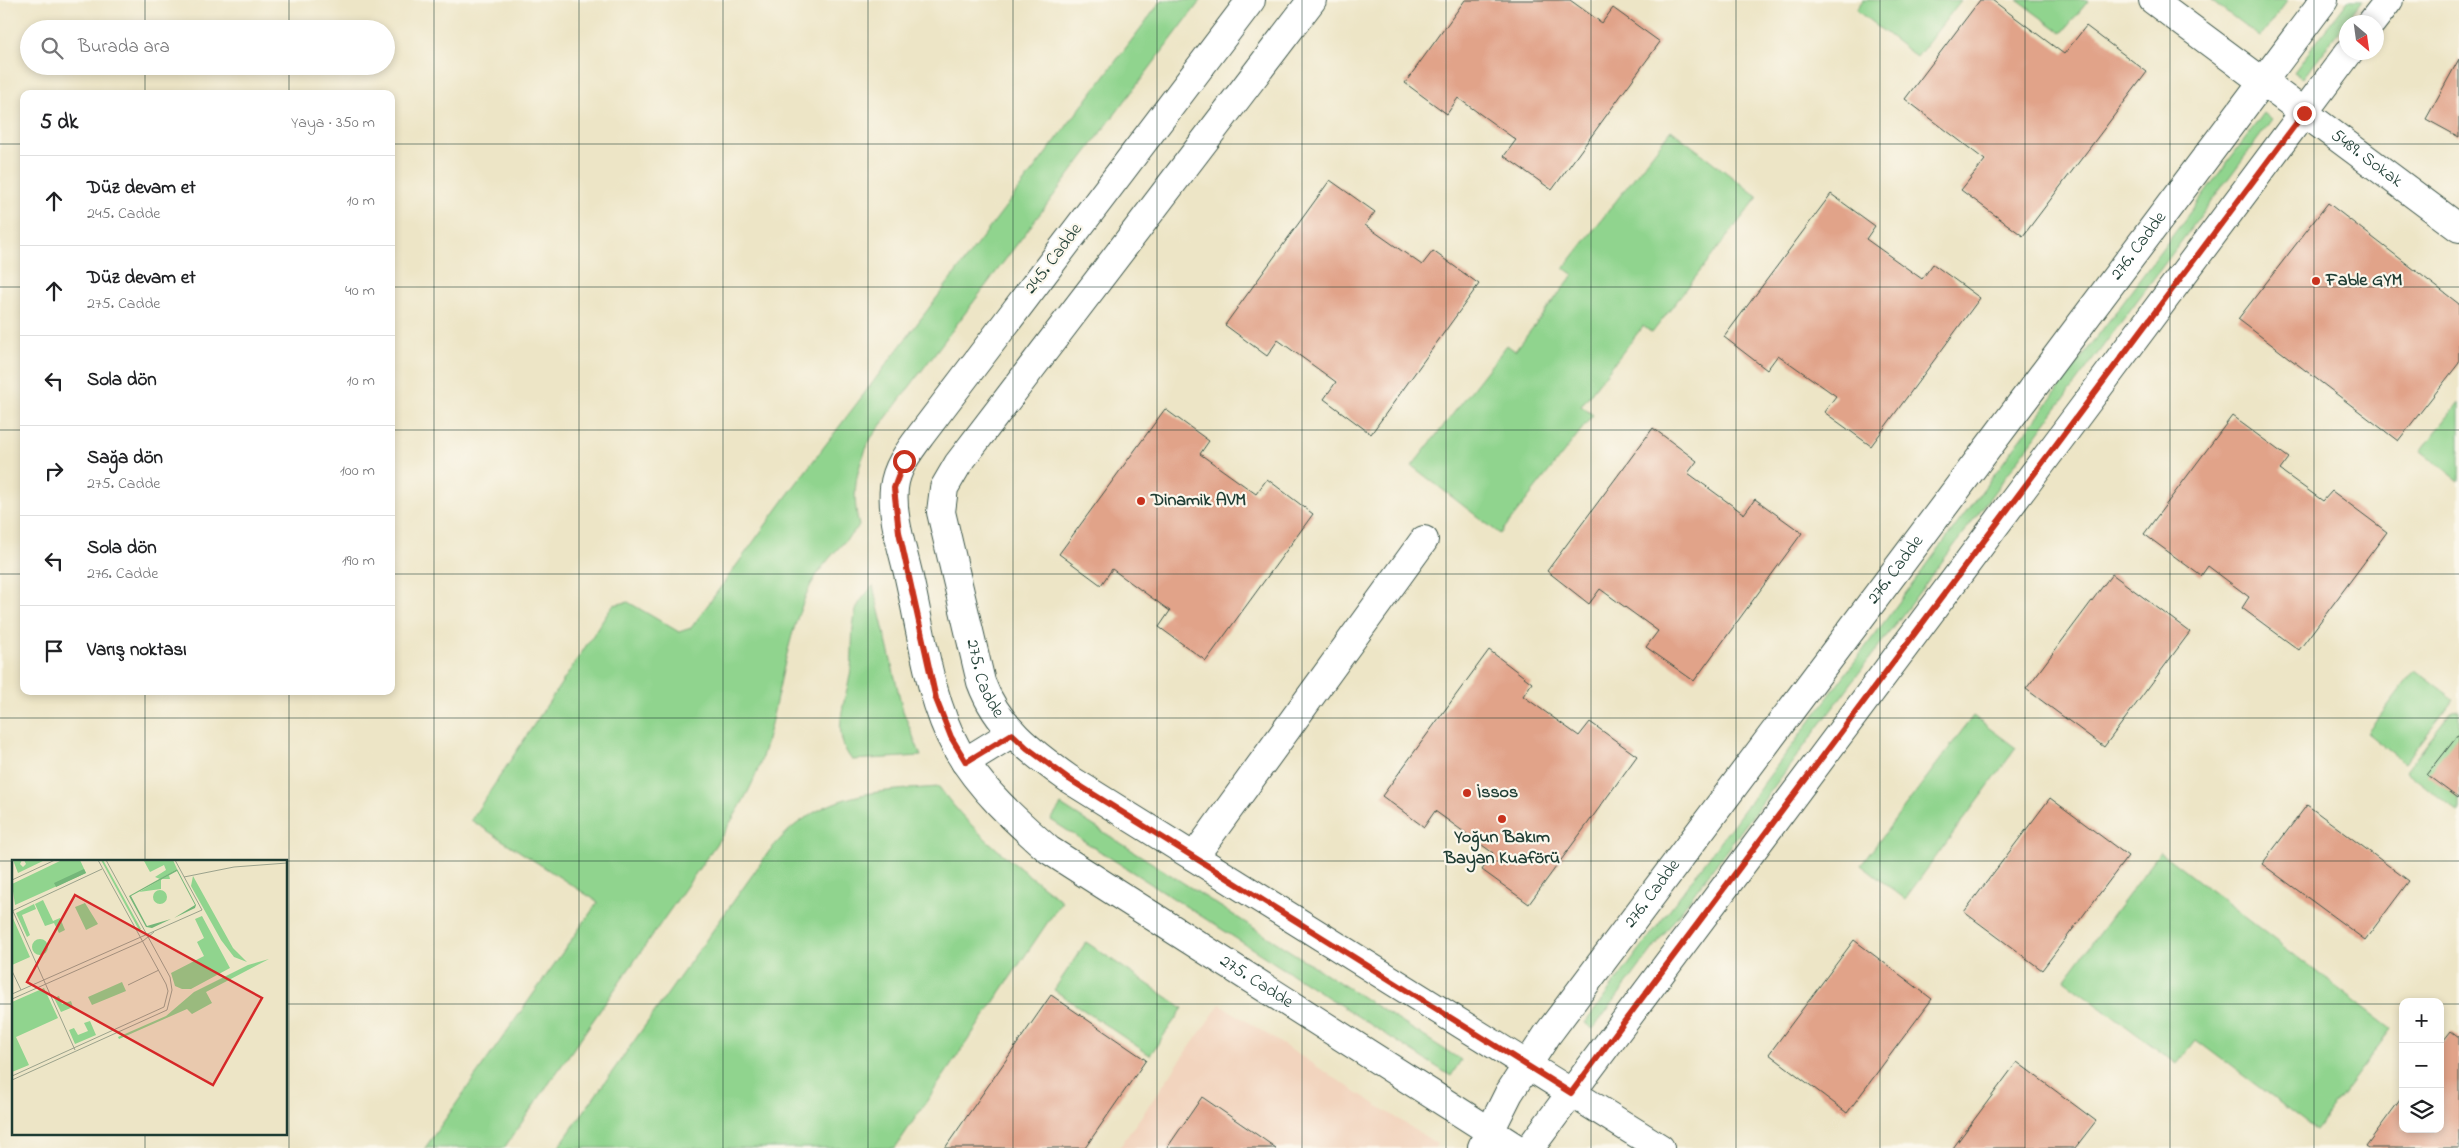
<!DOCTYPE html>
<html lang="tr">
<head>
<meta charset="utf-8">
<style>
	:root { --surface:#fff; --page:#f6f6f6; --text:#202124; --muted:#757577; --line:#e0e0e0 }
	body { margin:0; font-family:"Indie Flower",sans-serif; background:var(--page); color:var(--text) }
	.controls { position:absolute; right:15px; bottom:15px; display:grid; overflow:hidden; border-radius:10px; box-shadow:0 2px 8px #0003 }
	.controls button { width:45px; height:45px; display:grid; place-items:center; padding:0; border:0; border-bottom:1px solid var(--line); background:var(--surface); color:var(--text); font:25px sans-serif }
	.compass { position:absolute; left:2339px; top:15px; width:45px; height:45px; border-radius:50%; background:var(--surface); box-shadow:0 2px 8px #0003; rotate:151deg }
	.stop { position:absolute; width:15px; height:15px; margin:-11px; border:4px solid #c8321e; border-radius:50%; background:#fff }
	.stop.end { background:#c8321e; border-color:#fff; box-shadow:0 1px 5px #0008 }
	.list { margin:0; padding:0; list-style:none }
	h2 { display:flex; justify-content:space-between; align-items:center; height:65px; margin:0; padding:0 20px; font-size:21px }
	h2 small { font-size:16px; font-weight:400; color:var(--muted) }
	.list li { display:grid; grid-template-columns:32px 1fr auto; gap:15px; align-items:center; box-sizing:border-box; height:90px; padding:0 20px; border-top:1px solid var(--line) }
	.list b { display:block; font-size:19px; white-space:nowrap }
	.list p { margin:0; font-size:16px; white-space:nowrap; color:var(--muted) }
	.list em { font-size:16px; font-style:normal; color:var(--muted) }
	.icon { flex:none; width:28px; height:28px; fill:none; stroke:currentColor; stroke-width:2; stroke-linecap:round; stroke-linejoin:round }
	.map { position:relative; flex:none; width:2459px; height:1148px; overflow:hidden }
	.search { position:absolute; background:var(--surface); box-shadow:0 2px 8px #0003; left:20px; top:20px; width:375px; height:55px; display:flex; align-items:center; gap:12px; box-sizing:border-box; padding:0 18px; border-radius:28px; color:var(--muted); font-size:19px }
	.panel { position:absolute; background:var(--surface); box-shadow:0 2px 8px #0003; left:20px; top:90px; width:375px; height:605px; border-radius:10px }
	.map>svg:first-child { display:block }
	.built { fill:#f2d4be }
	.green { fill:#90d48e; stroke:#588861 }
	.building { fill:#e1a389 }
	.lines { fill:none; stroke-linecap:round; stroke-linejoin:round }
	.minor-casing { stroke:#3e564a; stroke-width:30 }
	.minor { stroke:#fff; stroke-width:28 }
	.route { stroke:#c8321e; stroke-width:6 }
	.grid { fill:none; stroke:#1f3d34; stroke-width:1; stroke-opacity:0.55 }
	.poi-dot { fill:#c8321e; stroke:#fbf7ec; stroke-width:2 }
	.labels { text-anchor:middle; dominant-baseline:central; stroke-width:4.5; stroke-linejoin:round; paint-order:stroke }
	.street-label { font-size:18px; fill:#1f3d34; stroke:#fbf7ec }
	.poi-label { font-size:18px; font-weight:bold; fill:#1f3d34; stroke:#fbf7ec; text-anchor:start }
	.inset-road { fill:none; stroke:#9ba28c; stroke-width:1 }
	.view { fill:#d62828; fill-opacity:0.15; stroke:#d62828; stroke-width:2.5 }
	.inset-edge { fill:none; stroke:#1f3d34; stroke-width:2.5 }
</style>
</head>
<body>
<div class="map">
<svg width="2459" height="1148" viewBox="0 0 2459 1148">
	<rect width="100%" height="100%" fill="#fbf7ec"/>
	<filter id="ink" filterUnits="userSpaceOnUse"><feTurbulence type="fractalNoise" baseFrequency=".02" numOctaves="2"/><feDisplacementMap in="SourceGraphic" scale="10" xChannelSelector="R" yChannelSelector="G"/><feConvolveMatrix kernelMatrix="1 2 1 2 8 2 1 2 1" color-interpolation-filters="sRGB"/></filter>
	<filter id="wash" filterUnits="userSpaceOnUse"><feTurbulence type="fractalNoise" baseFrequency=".0096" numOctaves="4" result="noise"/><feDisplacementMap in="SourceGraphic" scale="20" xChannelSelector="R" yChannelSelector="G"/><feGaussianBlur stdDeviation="1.12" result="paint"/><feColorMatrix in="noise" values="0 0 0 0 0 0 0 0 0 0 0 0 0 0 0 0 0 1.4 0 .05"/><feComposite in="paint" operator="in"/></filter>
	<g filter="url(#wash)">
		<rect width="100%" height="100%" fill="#ede5c6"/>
		<polygon class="built" points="1220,1004 1437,1144 1435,1148 1119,1148"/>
		<g class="green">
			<path d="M1162 0H1201L871 438C856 470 851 491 859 526 840 547 817 568 806 595 783 649 778 708 760 764 751 790 736 814 721 837L504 1148H425L598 902 471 820 613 605 628 602 679 632 691 628 786 497Z"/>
			<polygon points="1863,0 1961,0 1917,57 1856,10"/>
			<polygon points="2017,0 2089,0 2062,33"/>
			<polygon points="2211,0 2288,0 2260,37"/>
			<polygon points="2348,0 2362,0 2303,78 2294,72"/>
			<polygon points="2264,113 2272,120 1593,1029 1585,1023"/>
			<polygon points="1671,130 1758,197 1652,333 1643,326 1581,406 1593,415 1500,534 1412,466 1507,345 1515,351 1573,275 1564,268"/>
			<polygon points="2459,402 2459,481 2421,451"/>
			<path d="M873 586 903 711 921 756 852 760C829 732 847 700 851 669 853 651 851 632 855 615 857 603 865 595 873 586Z"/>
			<polygon points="2415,670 2454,699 2405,763 2367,733"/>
			<polygon points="2459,710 2459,813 2406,771 2452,711"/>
			<polygon points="1973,716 2016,748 1905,899 1861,865"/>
			<path d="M939 787C974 835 1016 865 1062 901L895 1148H558L770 850C779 841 788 830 798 823 843 790 886 791 939 787Z"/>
			<polygon points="1061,805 1461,1060 1451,1076 1051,820"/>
			<polygon points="2160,852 2391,1029 2316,1130 2196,1040 2177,1064 2064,980"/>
			<polygon points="1086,942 1183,1008 1150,1055 1054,990"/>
		</g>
		<g id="blocks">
			<g class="building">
				<polygon points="1465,0 1570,0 1602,23 1613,8 1660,42 1552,190 1504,156 1516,140 1458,98 1447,114 1405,83"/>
				<polygon points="1980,0 1992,0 2064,54 2086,26 2147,72 2023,236 1961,190 1985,160 1905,99"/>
				<polygon points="2459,59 2459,137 2426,119"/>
				<polygon points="1330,180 1375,212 1365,225 1422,265 1433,251 1479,284 1371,434 1324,399 1336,382 1278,340 1267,356 1225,325"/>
				<polygon points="1831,194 1875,226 1866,239 1922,279 1933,264 1980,298 1871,446 1824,412 1836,396 1778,355 1767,370 1724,337"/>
				<polygon points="2328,203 2459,304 2459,363 2398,441 2238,319"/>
				<polygon points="1165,409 1209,441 1200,454 1256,494 1267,479 1313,514 1206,661 1159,627 1170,611 1112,569 1101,585 1059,554"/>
				<polygon points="2232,416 2289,458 2280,470 2323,501 2332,491 2387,532 2299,650 2242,608 2249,597 2208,566 2201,576 2144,534"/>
				<polygon points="1653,428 1697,461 1688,473 1744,514 1755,499 1802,533 1694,681 1646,647 1658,631 1600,589 1589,604 1547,571"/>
				<polygon points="2112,574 2190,632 2104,747 2026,689"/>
				<polygon points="1489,650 1532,683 1523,696 1579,736 1590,722 1637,756 1529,904 1482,870 1493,853 1435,811 1424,827 1382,796"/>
				<polygon points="2459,734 2459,796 2458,798 2427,775"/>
				<polygon points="2050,798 2128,856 2042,970 1964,912"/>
				<polygon points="2307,805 2409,881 2365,940 2262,864"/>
				<polygon points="1854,940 1932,999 1847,1113 1769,1054"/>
				<polygon points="1051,995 1146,1060 1085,1148 945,1148"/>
				<polygon points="2451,1031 2459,1037 2459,1148 2369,1148 2366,1146 2403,1096 2403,1129 2440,1129 2440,1045"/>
				<polygon points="2017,1062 2096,1121 2075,1148 1953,1148"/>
				<polygon points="1202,1097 1256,1134 1276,1148 1167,1148"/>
			</g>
		</g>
	</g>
	<g filter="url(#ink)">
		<use href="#blocks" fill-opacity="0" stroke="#3e564a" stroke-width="1"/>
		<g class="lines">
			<g class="minor-casing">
				<g id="minor">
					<path id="s1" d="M1251 0 921 435C909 451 896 468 894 488 891 518 904 553 910 582 922 636 930 701 957 749 980 789 1015 820 1049 850L1516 1148"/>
					<path id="s2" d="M1312 0 958 464 944 488 941 512 981 682C997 726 1031 752 1069 779L1660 1148"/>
					<path id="s3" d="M2153 0 2459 228"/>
					<polyline points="2372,22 2389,0"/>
					<polyline points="965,762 1012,733"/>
					<polyline points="1194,857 1424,540"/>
					<path id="s4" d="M1482 1147 1509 1093 1547 1035 2324 0"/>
					<polyline points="1530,1148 2349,52"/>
				</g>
			</g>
			<use href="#minor" class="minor"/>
		</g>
	</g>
	<g class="lines" filter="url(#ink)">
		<polyline class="route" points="904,461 894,488 899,532 936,699 951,737 966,762 1012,734 1027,748 1069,779 1571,1093 2304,113"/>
	</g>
	<path class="grid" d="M145 0V29M289 0V29M434 0V1148M579 0V1148M723 0V1148M868 0V1148M1013 0V1148M1157 0V1148M1302 0V1148M1446 0V1148M1591 0V1148M1736 0V1148M1880 0V1148M2025 0V1148M2170 0V1148M2314 0V1148M145 66V94M289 66V94M0 144H24M391 144H2459M0 287H24M391 287H2459M0 430H24M391 430H2459M0 574H24M391 574H2459M145 691V862M289 691V1148M0 718H2459M0 861H2459M0 1004H14M286 1004H2403M2440 1004H2459M145 1134V1148"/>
	<g class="poi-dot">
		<circle cx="2316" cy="281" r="5"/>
		<circle cx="1141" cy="501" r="5"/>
		<circle cx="1467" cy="793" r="5"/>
		<circle cx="1502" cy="819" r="5"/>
	</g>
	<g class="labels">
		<g class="street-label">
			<text stroke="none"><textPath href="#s3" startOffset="266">5489. Sokak</textPath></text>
			<text stroke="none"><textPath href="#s4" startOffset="1116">276. Cadde</textPath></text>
			<text transform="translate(1054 259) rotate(-53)">245. Cadde</text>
			<text stroke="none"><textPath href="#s4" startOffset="711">276. Cadde</textPath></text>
			<text stroke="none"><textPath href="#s2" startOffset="808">275. Cadde</textPath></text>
			<text stroke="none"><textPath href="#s4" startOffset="306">276. Cadde</textPath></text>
			<text stroke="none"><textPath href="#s1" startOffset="1259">275. Cadde</textPath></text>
		</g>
		<g class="poi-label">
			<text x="2326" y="281">Fable GYM</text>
			<text x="1151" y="501">Dinamik AVM</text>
			<text x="1477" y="793">İssos</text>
			<text x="1502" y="838" text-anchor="middle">Yoğun Bakım<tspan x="1502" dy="21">Bayan Kuaförü</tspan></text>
		</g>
	</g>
	<g transform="translate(12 860)">
		<rect width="275" height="275" fill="#ede5c6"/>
		<path d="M1 0H10L8 4 11 7 14 4 12 0H33L6 13ZM50 0H68L74 13 3 45 0 24ZM89 0H91L129 69 127 70ZM161 0 165 9 148 19 143 17 154 10 152 5 138 12 132 1ZM157 15 158 19H149V29L127 32ZM181 16 221 88 235 102 222 97 209 80 179 26ZM141 37a7 7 0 1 1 14 0a7 7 0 1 1-14 0ZM31 40 41 61 48 58 53 70 47 73 42 63 33 66 23 44ZM73 43 86 64 74 70 63 47ZM22 44 24 49 10 55 18 75 15 77 4 53ZM0 56 18 97 0 105ZM190 56 218 108 179 129H170L163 126 159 113 192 96 185 82 192 78 183 59ZM20 87a8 8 0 1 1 16 0a8 8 0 1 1-16 0ZM257 99 194 132 200 143 180 154 175 149 107 179 106 177 154 156 182 132 236 105ZM110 122 114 131 80 145 76 137ZM32 128 46 158 4 177 17 205 0 212V142ZM47 136 50 144 59 141 61 147 49 152 42 138ZM78 161 84 175 63 184 57 170 62 168 66 175 76 171 72 163Z" fill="#90d48e"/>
		<path d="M72 9 74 13 44 27 42 23ZM165 9 184 45 183 48 162 58 183 45 165 11 119 36 135 66 159 59 140 68 134 67 117 36Z" fill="#74b679"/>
		<path class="inset-road" d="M172 17 222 7 275 3M0 20 43 0M0 49 63 190M0 51 90 9M0 111 9 130M116 125 147 110M0 134 190 50 163 0M0 139 131 81 142 72M0 216 152 147 156 131 154 124 86 0M0 220 155 150 160 130 158 117 94 0"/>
		<path class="view" d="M63 35 250 138 201 225 15 122Z"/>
		<rect width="275" height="275" class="inset-edge"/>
	</g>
</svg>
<div class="controls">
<button>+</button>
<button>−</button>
<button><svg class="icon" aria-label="layers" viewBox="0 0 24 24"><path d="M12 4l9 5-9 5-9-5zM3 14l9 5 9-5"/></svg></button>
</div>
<svg class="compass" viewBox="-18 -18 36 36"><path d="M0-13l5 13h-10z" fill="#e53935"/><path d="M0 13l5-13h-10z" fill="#757577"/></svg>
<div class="stop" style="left:904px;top:461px"></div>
<div class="stop end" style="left:2304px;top:113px"></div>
<div class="search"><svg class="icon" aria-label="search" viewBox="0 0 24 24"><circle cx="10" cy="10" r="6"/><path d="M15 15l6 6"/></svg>Burada ara</div>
<section class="panel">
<h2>5 dk<small>Yaya · 350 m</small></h2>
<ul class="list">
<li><svg class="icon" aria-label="ahead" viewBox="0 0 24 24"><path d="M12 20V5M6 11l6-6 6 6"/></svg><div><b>Düz devam et</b><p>245. Cadde</p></div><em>10 m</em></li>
<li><svg class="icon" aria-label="ahead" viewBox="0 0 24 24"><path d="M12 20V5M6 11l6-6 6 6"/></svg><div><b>Düz devam et</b><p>275. Cadde</p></div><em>40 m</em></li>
<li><svg class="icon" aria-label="left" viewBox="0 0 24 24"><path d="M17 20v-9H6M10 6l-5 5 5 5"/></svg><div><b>Sola dön</b></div><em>10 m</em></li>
<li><svg class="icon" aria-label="right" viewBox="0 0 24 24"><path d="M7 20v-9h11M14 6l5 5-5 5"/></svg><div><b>Sağa dön</b><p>275. Cadde</p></div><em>100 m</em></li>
<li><svg class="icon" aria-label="left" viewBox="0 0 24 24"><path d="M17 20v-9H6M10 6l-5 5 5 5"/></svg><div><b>Sola dön</b><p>276. Cadde</p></div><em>190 m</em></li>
<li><svg class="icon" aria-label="arrive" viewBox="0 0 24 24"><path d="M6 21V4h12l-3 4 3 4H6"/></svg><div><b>Varış noktası</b></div></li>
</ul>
</section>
</div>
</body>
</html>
